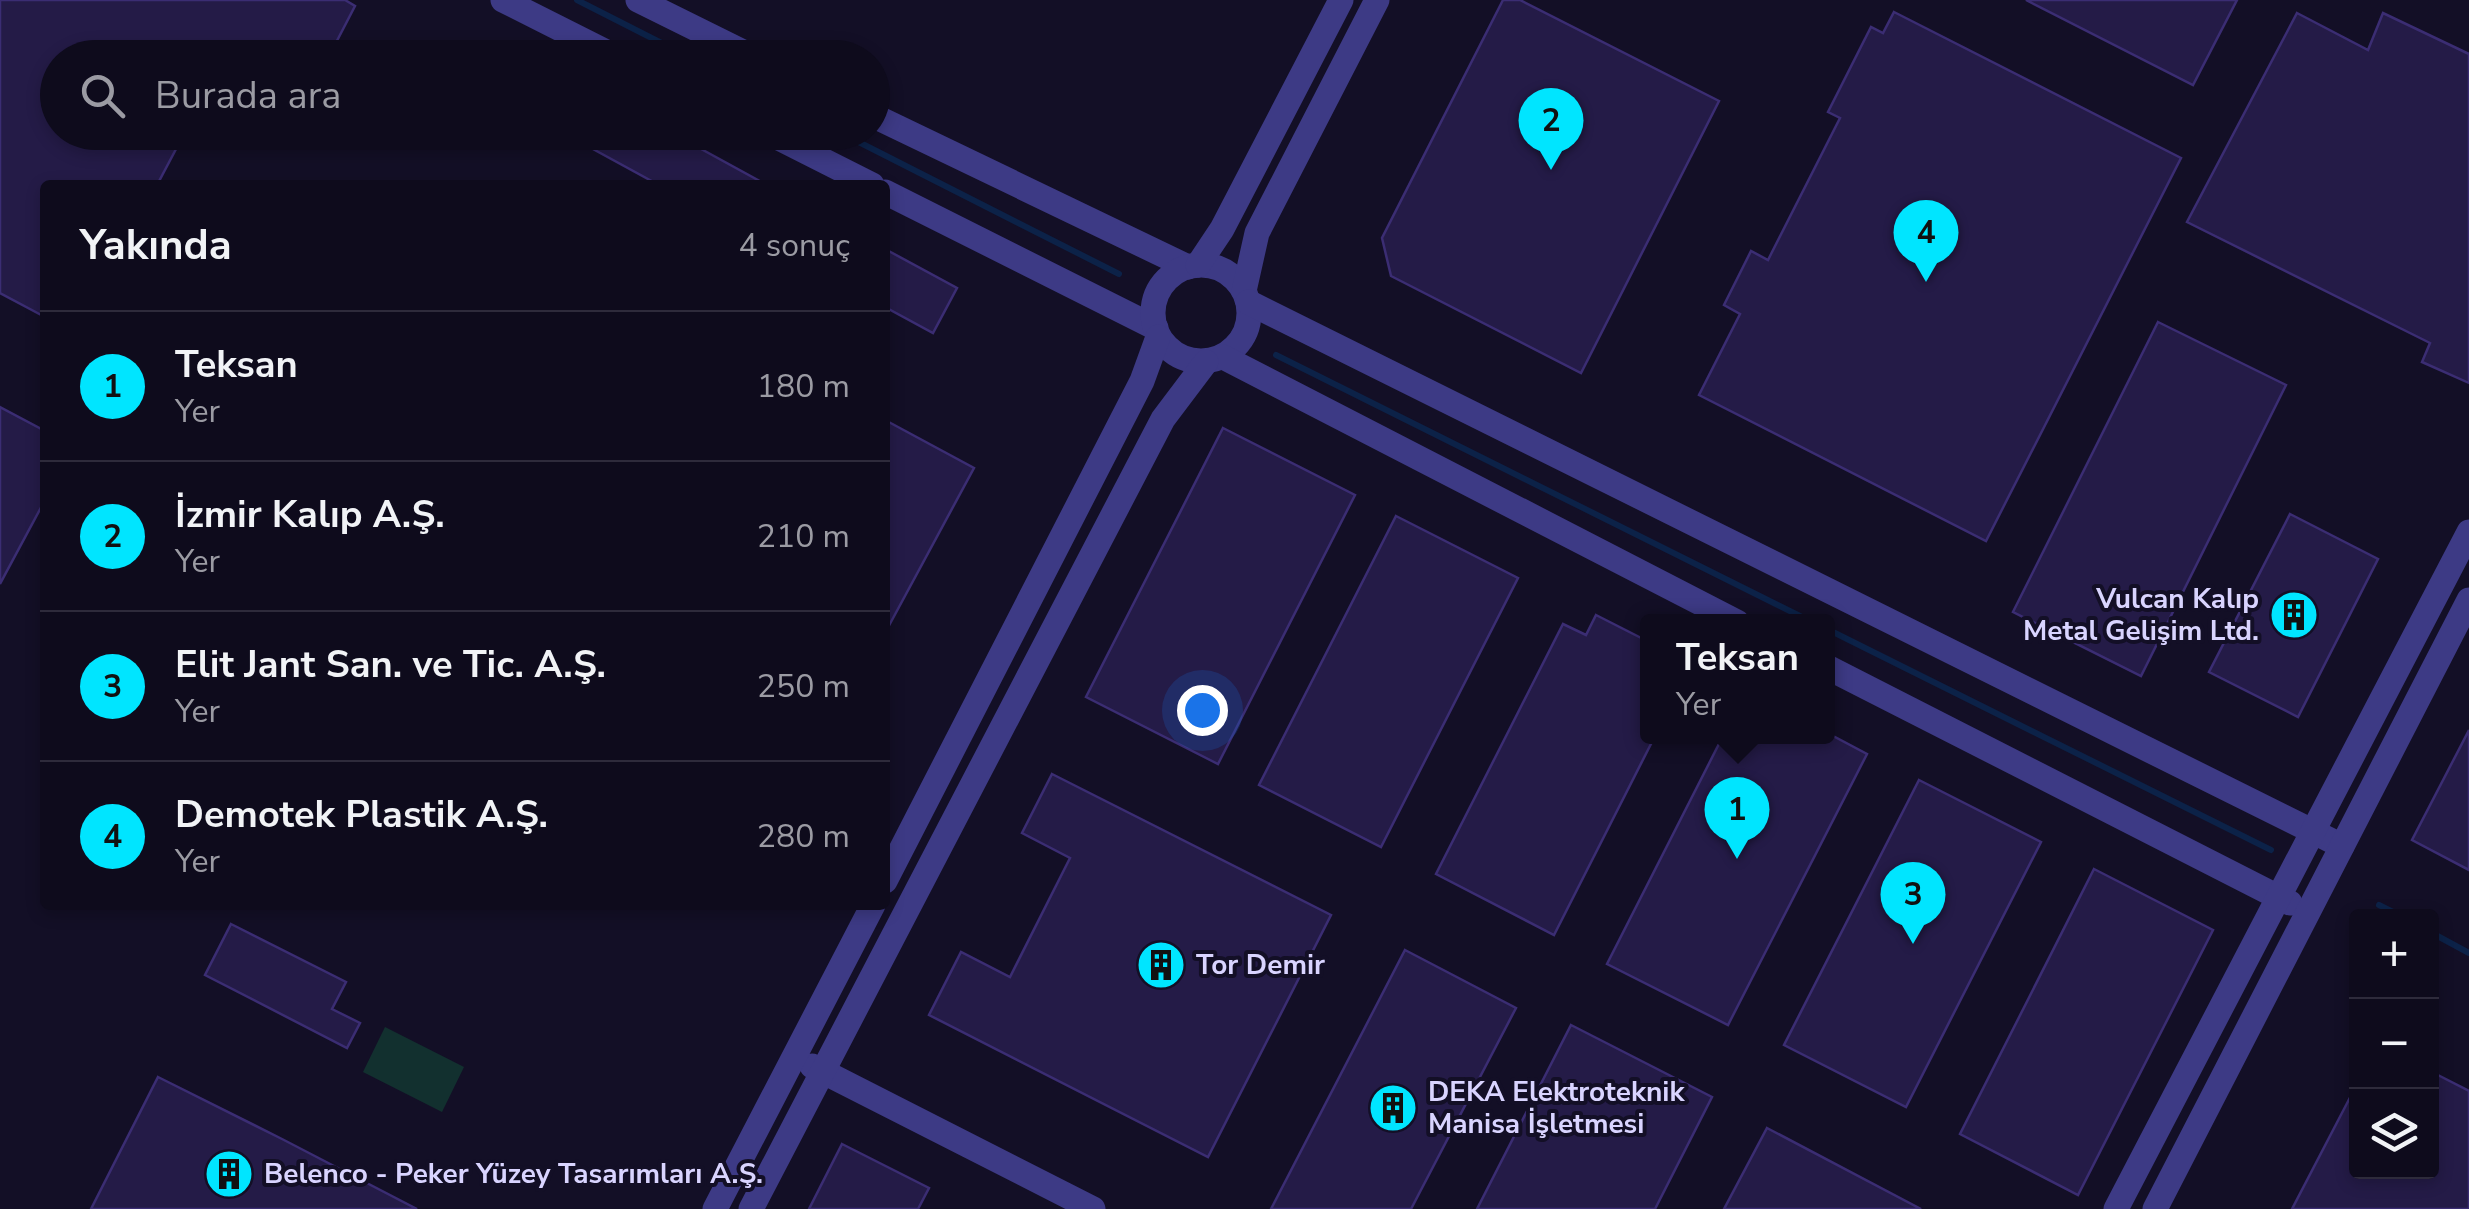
<!DOCTYPE html>
<html lang="tr">
<head>
<meta charset="utf-8">
<style>
	:root { --surface:#0e0b1c; --page:#1c1929; --text:#f1f3f6; --muted:#9b9ba3; --line:#2e2b3b; --accent:#00e5ff }
	body { margin:0; font-family:"Nunito Sans",sans-serif; background:var(--page); color:var(--text) }
	.controls { position:absolute; right:30px; bottom:30px; display:grid; overflow:hidden; border-radius:10px; box-shadow:0 5px 15px #0003 }
	.controls button { width:90px; height:90px; display:grid; place-items:center; padding:0; border:0; border-bottom:2px solid var(--line); background:var(--surface); color:var(--text); font:50px sans-serif }
	.you { position:absolute; left:1202px; top:710px; width:35px; height:35px; margin:-25px; border:8px solid #fff; border-radius:50%; background:#1a73e8; box-shadow:0 0 0 15px #1a73e833 }
	.badge { display:grid; place-items:center; width:65px; height:65px; border-radius:50%; background:var(--accent); color:#111; font-size:32px; font-weight:700 }
	.pin { position:absolute; translate:-50% -82px; filter:drop-shadow(0 2px 5px #0008) }
	.pin::after { content:''; position:absolute; top:52px; width:35px; height:30px; background:inherit; clip-path:polygon(0 0,100% 0,50% 100%) }
	.popup { position:absolute; left:1640px; top:614px; width:195px; height:130px; box-sizing:border-box; display:grid; place-content:center; border-radius:10px; background:var(--surface); filter:drop-shadow(0 2px 8px #0005); font-size:32px; white-space:nowrap; color:var(--muted) }
	.popup b { font-size:38px; color:var(--text) }
	.popup::after { content:''; position:absolute; left:50%; top:100%; margin-left:-20px; border:20px solid transparent; border-top-color:var(--surface) }
	.list { margin:0; padding:0; list-style:none }
	h2 { display:flex; justify-content:space-between; align-items:center; height:130px; margin:0; padding:0 40px; font-size:42px }
	h2 small { font-size:32px; font-weight:400; color:var(--muted) }
	.list li { display:grid; grid-template-columns:65px 1fr auto; gap:30px; align-items:center; box-sizing:border-box; height:150px; padding:0 40px; border-top:2px solid var(--line) }
	.list b { display:block; font-size:38px; white-space:nowrap }
	.list p { margin:0; font-size:32px; white-space:nowrap; color:var(--muted) }
	.list em { font-size:32px; font-style:normal; color:var(--muted) }
	.icon { flex:none; width:55px; height:55px; fill:none; stroke:currentColor; stroke-width:2; stroke-linecap:round; stroke-linejoin:round }
	.map { position:relative; flex:none; width:2469px; height:1209px; overflow:hidden }
	.search { position:absolute; background:var(--surface); box-shadow:0 5px 15px #0003; left:40px; top:40px; width:850px; height:110px; display:flex; align-items:center; gap:25px; box-sizing:border-box; padding:0 35px; border-radius:55px; color:var(--muted); font-size:38px }
	.panel { position:absolute; background:var(--surface); box-shadow:0 5px 15px #0003; left:40px; top:180px; width:850px; height:730px; border-radius:10px }
	.map>svg:first-child { display:block }
	.green { fill:#12302f }
	.lines { fill:none; stroke-linecap:round; stroke-linejoin:round }
	.stream { stroke:#0c2248; stroke-width:6 }
	.building { fill:#241b47; stroke:#3b2d73; stroke-width:2.5 }
	.tertiary { stroke:#3d3a85; stroke-width:25 }
	.labels { text-anchor:middle; dominant-baseline:central; stroke-width:8; stroke-linejoin:round; paint-order:stroke }
	.poi-label { font-size:28px; font-weight:bold; fill:#d9d4ff; stroke:#130f26; text-anchor:start }
</style>
</head>
<body>
<div class="map">
<svg width="2469" height="1209" viewBox="0 0 2469 1209">
	<rect width="100%" height="100%" fill="#130f26"/>
	<polygon class="green" points="385,1027 464,1067 442,1112 363,1072"/>
	<g class="lines">
		<g class="stream">
			<polyline points="577,0 691,58"/>
			<polyline points="839,132 1119,274"/>
			<polyline points="1276,355 1812,622"/>
			<polyline points="1827,629 2271,850"/>
			<polyline points="2379,905 2401,916"/>
			<polyline points="2432,933 2469,953"/>
		</g>
	</g>
	<g class="building">
		<polygon points="0,0 345,0 355,6 328,58 58,58 58,132 185,132 157,185 45,185 45,317 0,293"/>
		<polygon points="1503,0 1520,0 1719,101 1581,373 1391,276 1382,238"/>
		<polygon points="2026,0 2237,0 2193,85"/>
		<polygon points="1894,12 2181,158 1986,541 1699,395 1740,314 1724,305 1751,251 1768,260 1840,118 1828,112 1871,27 1883,33"/>
		<polygon points="2297,13 2368,50 2383,13 2469,54 2469,383 2422,362 2430,343 2187,222"/>
		<polygon points="602,132 670,132 767,185 659,185 593,149"/>
		<polygon points="885,249 957,288 933,333 885,307"/>
		<polygon points="2158,322 2286,385 2141,676 2013,612"/>
		<polygon points="0,407 45,431 45,500 0,584"/>
		<polygon points="885,420 974,468 885,633"/>
		<polygon points="1223,428 1355,495 1218,764 1086,697"/>
		<polygon points="2290,514 2378,559 2298,717 2209,672"/>
		<polygon points="1396,516 1518,578 1381,847 1259,785"/>
		<polygon points="1596,615 1647,641 1647,736 1655,736 1554,935 1436,874 1563,624 1586,635"/>
		<polygon points="2469,730 2469,870 2412,840"/>
		<polygon points="1723,736 1833,736 1867,754 1728,1025 1607,964"/>
		<polygon points="1052,774 1331,915 1208,1157 929,1015 961,952 1010,977 1070,858 1022,833"/>
		<polygon points="1919,780 2041,842 1906,1107 1784,1045"/>
		<polygon points="2094,869 2213,930 2078,1195 1960,1134"/>
		<polygon points="231,924 346,982 332,1009 360,1023 347,1048 205,975"/>
		<polygon points="1405,950 1516,1008 1411,1209 1271,1209"/>
		<polygon points="1571,1025 1712,1097 1655,1209 1477,1209"/>
		<polygon points="2432,1072 2469,1091 2469,1209 2292,1209 2356,1086 2356,1172 2432,1172"/>
		<polygon points="158,1077 282,1139 417,1209 91,1209"/>
		<polygon points="1767,1128 1921,1209 1724,1209"/>
		<polygon points="842,1144 929,1188 918,1209 809,1209"/>
	</g>
	<g class="lines">
		<g class="tertiary">
			<polyline points="503,0 618,58"/>
			<polyline points="638,0 755,58"/>
			<polyline points="872,115 1188,267"/>
			<polyline points="767,132 872,185"/>
			<polyline points="885,192 1156,328"/>
			<circle cx="1201" cy="313" r="48"/>
			<polyline points="1198,265 1222,229 1341,0"/>
			<polyline points="1244,291 1257,233 1377,0"/>
			<polyline points="1248,302 2342,846"/>
			<polyline points="1223,357 1737,622"/>
			<polyline points="1827,667 2290,903"/>
			<polyline points="885,881 1142,381 1158,337"/>
			<polyline points="812,1066 1093,1209"/>
			<polyline points="715,1209 873,905"/>
			<polyline points="751,1209 1163,419 1206,362"/>
			<polyline points="2116,1209 2469,532"/>
			<polyline points="2155,1209 2469,600"/>
		</g>
	</g>
	<defs>
		<g id="building-disc" transform="scale(2.5)"><circle r="9.5" fill="#00e5ff" stroke="#130f26"/><path d="M-4-6H4V6H1V3H-1V6H-4ZM-2.5-4.3h1.7v1.8h-1.7ZM.8-4.3h1.7v1.8H.8ZM-2.5-1h1.7V.8h-1.7ZM.8-1h1.7V.8H.8Z" fill="#111"/></g>
	</defs>
	<g fill-rule="evenodd">
		<use href="#building-disc" x="2294" y="615"/>
		<use href="#building-disc" x="1161" y="965"/>
		<use href="#building-disc" x="1393" y="1108"/>
		<use href="#building-disc" x="229" y="1174"/>
	</g>
	<g class="labels">
		<g class="poi-label">
			<text x="2259" y="599" text-anchor="end">Vulcan Kalıp<tspan x="2259" dy="32">Metal Gelişim Ltd.</tspan></text>
			<text x="1196" y="965">Tor Demir</text>
			<text x="1428" y="1092">DEKA Elektroteknik<tspan x="1428" dy="32">Manisa İşletmesi</tspan></text>
			<text x="264" y="1174">Belenco - Peker Yüzey Tasarımları A.Ş.</text>
		</g>
	</g>
</svg>
<div class="controls">
<button>+</button>
<button>−</button>
<button><svg class="icon" aria-label="layers" viewBox="0 0 24 24"><path d="M12 4l9 5-9 5-9-5zM3 14l9 5 9-5"/></svg></button>
</div>
<div class="you"></div>
<div class="pin badge" style="left:1737px;top:859px">1</div>
<div class="popup"><b>Teksan</b>Yer</div>
<div class="pin badge" style="left:1551px;top:170px">2</div>
<div class="pin badge" style="left:1913px;top:944px">3</div>
<div class="pin badge" style="left:1926px;top:282px">4</div>
<div class="search"><svg class="icon" aria-label="search" viewBox="0 0 24 24"><circle cx="10" cy="10" r="6"/><path d="M15 15l6 6"/></svg>Burada ara</div>
<section class="panel">
<h2>Yakında<small>4 sonuç</small></h2>
<ul class="list">
<li><span class="badge">1</span><div><b>Teksan</b><p>Yer</p></div><em>180 m</em></li>
<li><span class="badge">2</span><div><b>İzmir Kalıp A.Ş.</b><p>Yer</p></div><em>210 m</em></li>
<li><span class="badge">3</span><div><b>Elit Jant San. ve Tic. A.Ş.</b><p>Yer</p></div><em>250 m</em></li>
<li><span class="badge">4</span><div><b>Demotek Plastik A.Ş.</b><p>Yer</p></div><em>280 m</em></li>
</ul>
</section>
</div>
</body>
</html>
